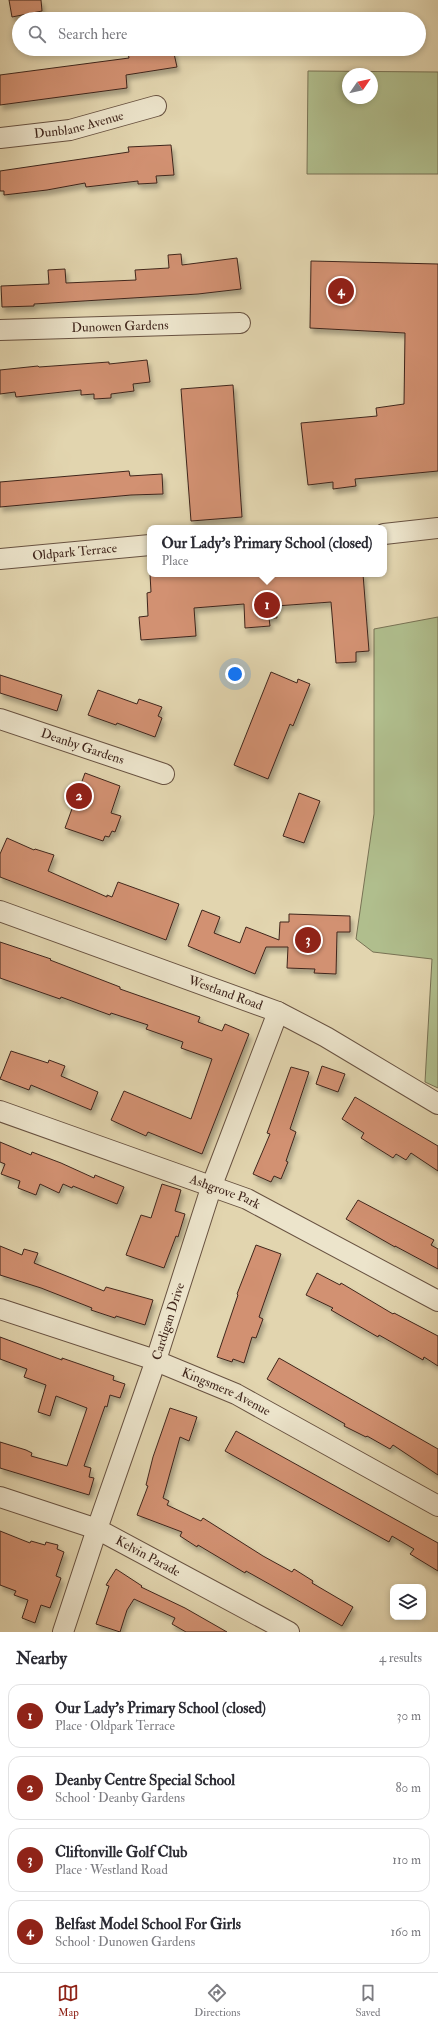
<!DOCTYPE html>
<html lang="en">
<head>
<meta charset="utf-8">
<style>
	:root { --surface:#fff; --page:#f7f7f7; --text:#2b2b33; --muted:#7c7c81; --line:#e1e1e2; --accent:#8f2418 }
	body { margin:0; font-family:"IM FELL Double Pica",serif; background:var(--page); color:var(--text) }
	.controls { position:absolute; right:12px; bottom:12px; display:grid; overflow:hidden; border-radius:8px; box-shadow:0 2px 6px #0003 }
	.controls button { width:36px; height:36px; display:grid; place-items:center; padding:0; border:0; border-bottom:1px solid var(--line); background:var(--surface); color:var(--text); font:20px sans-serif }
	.compass { position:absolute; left:342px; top:68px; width:36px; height:36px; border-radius:50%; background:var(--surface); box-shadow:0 2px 6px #0003; rotate:56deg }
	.you { position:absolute; left:235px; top:674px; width:14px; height:14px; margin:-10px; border:3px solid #fff; border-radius:50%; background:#1a73e8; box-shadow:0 0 0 6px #1a73e833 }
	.badge { display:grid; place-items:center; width:26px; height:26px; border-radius:50%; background:var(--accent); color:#fff; font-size:13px; font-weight:700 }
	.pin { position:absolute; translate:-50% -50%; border:2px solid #fff; box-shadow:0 1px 4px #0006 }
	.popup { position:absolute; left:147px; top:525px; width:240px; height:52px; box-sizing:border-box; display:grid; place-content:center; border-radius:8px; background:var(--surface); filter:drop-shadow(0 1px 3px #0005); font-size:13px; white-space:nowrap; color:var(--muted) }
	.popup b { font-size:15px; color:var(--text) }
	.popup::after { content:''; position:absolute; left:50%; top:100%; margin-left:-8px; border:8px solid transparent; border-top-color:var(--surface) }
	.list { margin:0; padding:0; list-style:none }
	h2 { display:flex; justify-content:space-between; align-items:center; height:52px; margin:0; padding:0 16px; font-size:17px }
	h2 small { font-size:13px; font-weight:400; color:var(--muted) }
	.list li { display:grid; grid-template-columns:26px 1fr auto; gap:12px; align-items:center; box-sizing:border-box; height:64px; margin:0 8px 8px; padding:0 8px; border:1px solid var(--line); border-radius:12px }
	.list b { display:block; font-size:15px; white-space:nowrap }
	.list p { margin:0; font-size:13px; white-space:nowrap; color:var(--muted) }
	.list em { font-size:13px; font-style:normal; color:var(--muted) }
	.icon { flex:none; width:22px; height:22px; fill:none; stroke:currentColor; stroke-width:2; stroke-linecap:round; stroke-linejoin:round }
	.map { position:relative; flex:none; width:438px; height:1632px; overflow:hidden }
	.search { position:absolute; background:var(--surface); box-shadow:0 2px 6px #0003; left:12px; right:12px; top:12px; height:44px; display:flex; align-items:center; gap:10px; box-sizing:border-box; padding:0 14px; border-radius:22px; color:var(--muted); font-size:15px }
	.sheet { height:340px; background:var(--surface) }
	nav { display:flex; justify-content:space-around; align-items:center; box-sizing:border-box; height:56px; border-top:1px solid var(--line); background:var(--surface); font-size:11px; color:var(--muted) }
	nav a { display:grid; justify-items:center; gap:2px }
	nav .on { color:var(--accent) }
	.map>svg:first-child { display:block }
	.green { fill:#b0be8d; stroke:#787254; fill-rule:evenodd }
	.building { fill:#d29172; stroke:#40261c; filter:url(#shadow) }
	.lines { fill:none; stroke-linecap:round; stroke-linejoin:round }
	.minor-casing { stroke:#685241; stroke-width:22 }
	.minor { stroke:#ece4cb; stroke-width:20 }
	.labels { text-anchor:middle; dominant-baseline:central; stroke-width:3; stroke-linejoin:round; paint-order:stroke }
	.street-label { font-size:13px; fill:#40261c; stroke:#ece4cb }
</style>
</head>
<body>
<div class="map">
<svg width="438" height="1632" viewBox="0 0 438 1632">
	<defs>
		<filter id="shadow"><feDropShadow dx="2.5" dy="4.5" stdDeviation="2" flood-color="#0004"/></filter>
	</defs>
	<rect width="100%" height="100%" fill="#e2d5af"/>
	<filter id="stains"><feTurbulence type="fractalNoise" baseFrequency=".005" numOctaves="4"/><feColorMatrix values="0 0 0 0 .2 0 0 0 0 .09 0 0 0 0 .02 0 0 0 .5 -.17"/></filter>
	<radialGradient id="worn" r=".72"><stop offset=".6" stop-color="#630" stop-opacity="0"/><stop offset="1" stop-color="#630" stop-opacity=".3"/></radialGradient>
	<g class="green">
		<path d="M308 71 438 72V174H307ZM348 74H372V98H348Z"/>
		<polygon points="438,617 438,1088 425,1082 432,959 373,952 356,939 374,814 374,629"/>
	</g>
	<g class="building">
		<polygon points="9,0 41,0 42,11 12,17"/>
		<polygon points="127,49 173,49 177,67 126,75 127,88 0,105 0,75 129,58"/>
		<polygon points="171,145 174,175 156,176 157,183 138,184 138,181 86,187 85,183 47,190 4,195 4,191 0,191 0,171 129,152 128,147"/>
		<polygon points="181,254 182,265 237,258 241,289 198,294 34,304 34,306 2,307 1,286 49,284 48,270 65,269 66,283 136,280 135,270 169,268 168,255"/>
		<polygon points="311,261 438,264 438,471 355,479 356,486 333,489 333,482 308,485 301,423 377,416 376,408 404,404 405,333 310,328"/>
		<polygon points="147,360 150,382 133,384 134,391 111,394 111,398 94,399 94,394 81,395 81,390 16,397 15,392 0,394 0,370 38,366 39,367 109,362 109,364"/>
		<polygon points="233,385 242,517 191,521 181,389"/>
		<polygon points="129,471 130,476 162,474 163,494 131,495 0,507 0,482"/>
		<polygon points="150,574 363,574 369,651 356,652 356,662 336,663 331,602 276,606 277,618 269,618 270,626 245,628 244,604 194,608 196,636 141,640 139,617 148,616 147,593 151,592"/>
		<polygon points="271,672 297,683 298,679 310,684 293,726 290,724 268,779 234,765"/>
		<polygon points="0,675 62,695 57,711 0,693"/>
		<polygon points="98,690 137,704 139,699 162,707 158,716 162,718 155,737 117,723 116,725 88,715"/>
		<polygon points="85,773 120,786 111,813 121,816 115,832 112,831 109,837 105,836 103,841 65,828"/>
		<polygon points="299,793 320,801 304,843 283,836"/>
		<polygon points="7,838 34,850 35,849 54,855 48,871 107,897 107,895 112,897 118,882 179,904 166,940 0,877 0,854"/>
		<polygon points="202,910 220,917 214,933 240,943 246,927 279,940 280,922 289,922 289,914 350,916 350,932 337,932 336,974 314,973 315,969 287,968 288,947 266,947 255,974 188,946"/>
		<polygon points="0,942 51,959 50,960 120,987 120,989 200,1017 198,1022 222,1031 225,1024 249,1034 202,1154 148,1132 146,1136 111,1120 124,1091 191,1119 212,1059 181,1048 183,1042 146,1029 148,1025 111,1013 110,1015 61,997 60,999 0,978"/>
		<polygon points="11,1051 48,1063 49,1060 65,1066 61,1076 98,1092 91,1110 31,1085 29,1090 0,1079"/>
		<polygon points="322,1066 345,1074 338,1092 316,1084"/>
		<polygon points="291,1067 309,1072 290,1129 296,1132 286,1161 288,1162 281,1179 274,1176 271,1182 253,1174 270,1134 267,1133"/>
		<polygon points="355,1097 438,1146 438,1171 411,1153 406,1160 396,1154 393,1158 361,1138 364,1133 342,1119"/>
		<polygon points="0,1142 31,1155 32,1152 61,1163 94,1178 95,1175 124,1187 117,1204 73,1186 72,1188 63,1184 59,1193 40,1184 36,1195 18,1188 20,1181 1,1174 5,1164 0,1162"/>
		<polygon points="162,1184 181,1190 175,1211 185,1214 178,1237 176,1236 164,1268 126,1255 141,1215 151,1218"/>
		<polygon points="358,1200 434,1240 431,1245 438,1249 438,1269 395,1246 395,1247 346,1219"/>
		<polygon points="256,1245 281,1254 259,1317 263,1319 256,1338 252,1337 244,1363 233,1359 232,1362 217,1357 238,1295 237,1294"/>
		<polygon points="0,1246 22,1255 24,1249 38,1253 34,1263 104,1291 106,1287 153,1300 145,1325 116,1316 115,1318 91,1310 92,1308 41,1288 0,1275"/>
		<polygon points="317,1273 340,1285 341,1283 393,1314 394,1313 438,1336 438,1366 424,1357 423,1360 379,1335 378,1337 331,1310 333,1308 306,1295"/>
		<polygon points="0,1337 62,1360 62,1358 114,1376 113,1380 125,1384 120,1398 110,1395 107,1407 105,1406 84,1466 91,1468 89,1477 94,1478 89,1495 0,1468 0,1442 26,1450 32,1453 31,1456 67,1466 87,1408 56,1396 50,1416 38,1412 46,1385 24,1377 27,1369 0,1359"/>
		<polygon points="279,1358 438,1449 438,1475 393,1445 390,1449 367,1436 366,1437 344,1426 345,1424 267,1379"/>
		<polygon points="170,1408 197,1417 189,1441 180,1437 163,1498 169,1501 167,1505 201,1521 203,1518 263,1556 292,1572 294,1569 313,1581 312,1583 353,1607 342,1626 271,1585 246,1571 245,1573 198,1545 197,1547 180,1536 182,1532 137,1515 148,1486 146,1485 153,1457"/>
		<polygon points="236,1431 438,1543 438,1571 410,1554 414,1549 392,1536 389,1542 225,1451"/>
		<polygon points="0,1531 30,1543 31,1541 45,1545 46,1542 58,1545 57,1549 64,1552 56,1576 61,1578 50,1608 41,1605 35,1623 22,1618 28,1600 14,1595 16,1591 0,1585"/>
		<polygon points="116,1569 142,1586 141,1587 185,1608 227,1632 186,1632 172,1624 175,1618 134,1599 127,1610 120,1632 96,1624 109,1586 106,1585"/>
	</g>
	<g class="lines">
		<g class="minor-casing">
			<g id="minor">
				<path id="s1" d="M0 138 70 130 156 106"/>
				<path id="s2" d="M0 330 240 323"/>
				<polyline points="384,534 438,528"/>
				<path id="s3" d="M0 559 150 545"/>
				<path id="s4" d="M0 719 164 774"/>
				<path id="s5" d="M0 911 278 1012 326 1037 438 1104"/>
				<path id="s6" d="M0 1111 247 1199 438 1301"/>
				<path id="s7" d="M0 1309 149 1358 236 1394 438 1506"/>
				<path id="s8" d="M0 1497 97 1529 289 1632"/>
				<path id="s9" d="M63 1632 97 1529 156 1360 212 1185 278 1012"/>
			</g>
		</g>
		<use href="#minor" class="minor"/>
	</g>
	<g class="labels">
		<g class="street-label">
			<text stroke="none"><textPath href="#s1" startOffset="80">Dunblane Avenue</textPath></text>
			<text stroke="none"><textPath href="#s2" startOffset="120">Dunowen Gardens</textPath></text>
			<text stroke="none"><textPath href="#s3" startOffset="75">Oldpark Terrace</textPath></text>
			<text stroke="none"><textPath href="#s4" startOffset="87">Deanby Gardens</textPath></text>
			<text stroke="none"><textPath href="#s5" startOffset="240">Westland Road</textPath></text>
			<text stroke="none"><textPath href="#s6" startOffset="239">Ashgrove Park</textPath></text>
			<text stroke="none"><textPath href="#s9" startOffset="328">Cardigan Drive</textPath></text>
			<text stroke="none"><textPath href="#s7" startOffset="241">Kingsmere Avenue</textPath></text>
			<text stroke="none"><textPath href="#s8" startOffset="160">Kelvin Parade</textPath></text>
		</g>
	</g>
	<rect width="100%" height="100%" filter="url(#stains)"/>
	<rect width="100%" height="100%" fill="url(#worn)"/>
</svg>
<div class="controls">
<button><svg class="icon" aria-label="layers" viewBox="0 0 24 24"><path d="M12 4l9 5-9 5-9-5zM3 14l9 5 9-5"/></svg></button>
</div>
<svg class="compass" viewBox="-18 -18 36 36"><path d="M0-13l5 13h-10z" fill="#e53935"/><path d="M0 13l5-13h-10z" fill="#7c7c81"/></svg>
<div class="you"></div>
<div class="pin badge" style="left:267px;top:605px">1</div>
<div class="popup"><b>Our Lady's Primary School (closed)</b>Place</div>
<div class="pin badge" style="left:79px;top:796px">2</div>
<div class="pin badge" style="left:308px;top:940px">3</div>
<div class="pin badge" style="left:341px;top:291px">4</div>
<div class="search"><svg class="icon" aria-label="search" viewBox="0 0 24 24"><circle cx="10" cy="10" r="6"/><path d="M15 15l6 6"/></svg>Search here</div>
</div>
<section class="sheet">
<h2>Nearby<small>4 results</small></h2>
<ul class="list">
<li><span class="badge">1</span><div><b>Our Lady's Primary School (closed)</b><p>Place · Oldpark Terrace</p></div><em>30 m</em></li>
<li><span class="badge">2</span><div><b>Deanby Centre Special School</b><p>School · Deanby Gardens</p></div><em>80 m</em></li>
<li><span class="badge">3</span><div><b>Cliftonville Golf Club</b><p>Place · Westland Road</p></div><em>110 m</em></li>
<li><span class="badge">4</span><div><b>Belfast Model School For Girls</b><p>School · Dunowen Gardens</p></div><em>160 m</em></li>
</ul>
</section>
<nav>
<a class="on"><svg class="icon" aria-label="map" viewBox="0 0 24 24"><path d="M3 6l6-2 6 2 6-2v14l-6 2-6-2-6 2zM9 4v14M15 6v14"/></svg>Map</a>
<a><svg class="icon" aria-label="directions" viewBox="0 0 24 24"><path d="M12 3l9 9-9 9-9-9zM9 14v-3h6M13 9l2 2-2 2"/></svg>Directions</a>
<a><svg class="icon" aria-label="saved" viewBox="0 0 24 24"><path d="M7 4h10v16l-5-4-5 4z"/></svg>Saved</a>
</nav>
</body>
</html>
